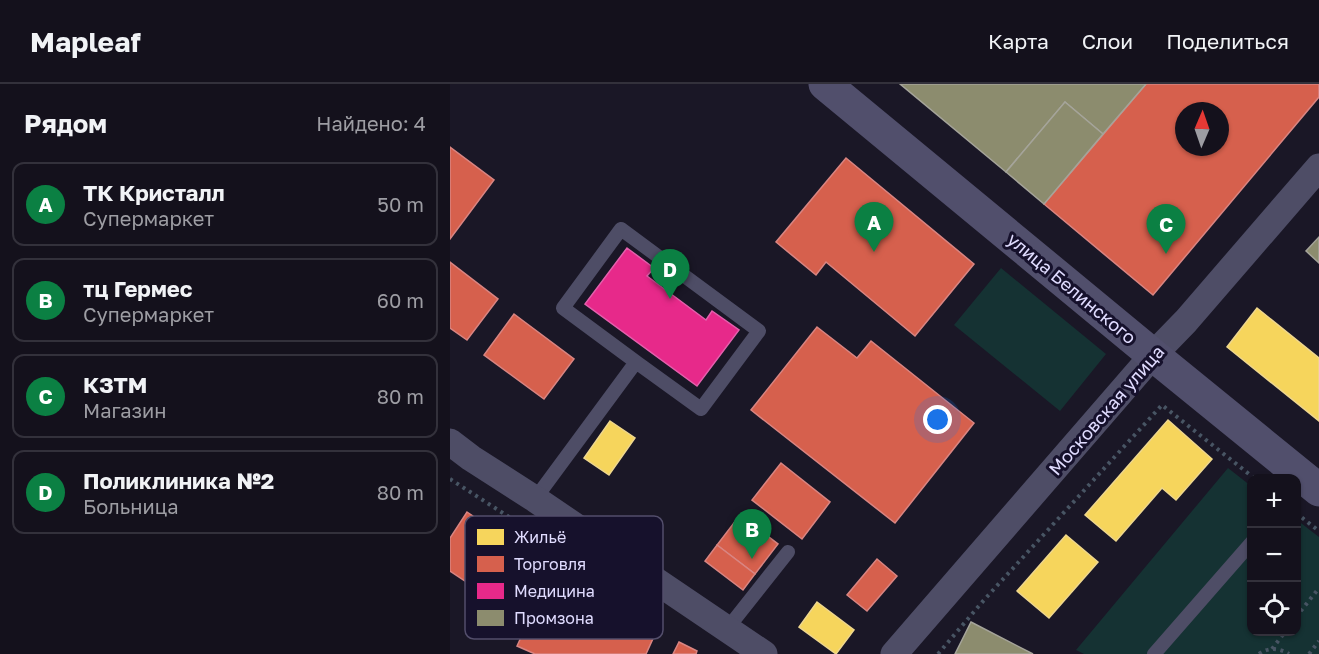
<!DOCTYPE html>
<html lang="ru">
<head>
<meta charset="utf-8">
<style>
	:root { --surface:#14111c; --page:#1d1a25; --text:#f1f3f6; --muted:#9d9da3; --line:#33313b; --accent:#0b8043 }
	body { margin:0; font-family:"Golos Text",sans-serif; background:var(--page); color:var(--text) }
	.controls { position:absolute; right:18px; bottom:18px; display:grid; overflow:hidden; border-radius:12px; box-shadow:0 2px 4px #0004 }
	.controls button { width:54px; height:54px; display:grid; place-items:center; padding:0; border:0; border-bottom:2px solid var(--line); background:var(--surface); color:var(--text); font:30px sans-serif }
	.compass { position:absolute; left:725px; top:18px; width:54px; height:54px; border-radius:50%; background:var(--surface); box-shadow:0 2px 4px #0004; rotate:2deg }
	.you { position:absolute; left:488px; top:336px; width:21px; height:21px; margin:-15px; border:4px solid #fff; border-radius:50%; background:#1a73e8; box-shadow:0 0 0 9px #1a73e833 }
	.badge { display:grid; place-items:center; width:39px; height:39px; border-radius:50%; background:var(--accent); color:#fff; font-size:20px; font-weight:700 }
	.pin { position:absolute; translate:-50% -50px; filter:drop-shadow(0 2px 3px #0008) }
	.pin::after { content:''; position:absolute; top:32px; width:21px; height:18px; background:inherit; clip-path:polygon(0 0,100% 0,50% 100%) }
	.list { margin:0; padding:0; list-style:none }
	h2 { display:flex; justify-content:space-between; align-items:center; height:78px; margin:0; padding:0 24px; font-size:26px }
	h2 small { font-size:20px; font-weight:400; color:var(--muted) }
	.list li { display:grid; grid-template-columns:39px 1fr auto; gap:18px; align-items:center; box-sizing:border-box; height:84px; margin:0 12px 12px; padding:0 12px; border:2px solid var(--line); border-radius:12px }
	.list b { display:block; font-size:22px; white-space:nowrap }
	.list p { margin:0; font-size:20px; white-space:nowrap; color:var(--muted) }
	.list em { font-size:20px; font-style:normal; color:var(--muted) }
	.icon { flex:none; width:33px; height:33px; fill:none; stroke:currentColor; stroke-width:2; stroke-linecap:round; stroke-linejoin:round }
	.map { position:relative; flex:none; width:869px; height:570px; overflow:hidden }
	header { display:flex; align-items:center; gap:36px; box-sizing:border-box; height:84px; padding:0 30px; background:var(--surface); border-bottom:2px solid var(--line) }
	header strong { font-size:28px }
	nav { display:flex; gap:33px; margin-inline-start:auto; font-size:21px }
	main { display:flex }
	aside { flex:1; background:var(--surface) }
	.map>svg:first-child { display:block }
	.green { fill:#153233 }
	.homes { fill:#f6d55c; stroke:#efd78d; stroke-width:1.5 }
	.shops { fill:#d6604d; stroke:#d98582; stroke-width:1.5; fill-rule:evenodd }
	.health { fill:#e7298a; stroke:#e55fad; stroke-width:1.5 }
	.industry { fill:#8c8c6e; stroke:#a5a49a; stroke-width:1.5 }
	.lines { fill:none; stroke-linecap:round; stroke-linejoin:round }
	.path { stroke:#485564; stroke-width:4; stroke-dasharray:3 4.5; stroke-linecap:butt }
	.lane { stroke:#4e4d66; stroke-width:14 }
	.street { stroke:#4e4d66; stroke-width:27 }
	.secondary { stroke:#514f6c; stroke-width:33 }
	.labels { text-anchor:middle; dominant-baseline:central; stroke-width:6; stroke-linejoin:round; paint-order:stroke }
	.street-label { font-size:18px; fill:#e0dcff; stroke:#16112c }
	.key { fill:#16112c; stroke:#534e6b; stroke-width:1.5 }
	.key-label { font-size:16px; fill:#e0dcff }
</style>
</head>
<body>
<header>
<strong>Mapleaf</strong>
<nav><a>Карта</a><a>Слои</a><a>Поделиться</a></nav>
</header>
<main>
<aside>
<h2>Рядом<small>Найдено: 4</small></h2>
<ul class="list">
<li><span class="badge">A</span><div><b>ТК Кристалл</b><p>Супермаркет</p></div><em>50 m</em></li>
<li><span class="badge">B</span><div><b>тц Гермес</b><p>Супермаркет</p></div><em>60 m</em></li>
<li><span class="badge">C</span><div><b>КЗТМ</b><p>Магазин</p></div><em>80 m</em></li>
<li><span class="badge">D</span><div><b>Поликлиника №2</b><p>Больница</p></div><em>80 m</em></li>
</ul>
</aside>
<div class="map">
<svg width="869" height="570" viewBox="0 0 869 570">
	<rect width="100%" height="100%" fill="#1a1726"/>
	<g class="green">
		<polygon points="551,184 656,270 610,327 504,241"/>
		<polygon points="778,384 801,402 802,548 846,548 847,436 869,453 869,570 634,570 626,566"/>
	</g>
	<g class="homes">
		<polygon points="807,224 869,274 869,337 777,263"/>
		<polygon points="718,336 762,375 726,416 712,404 666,457 635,431"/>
		<polygon points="160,337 185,354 159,391 134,374"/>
		<polygon points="616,451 648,478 599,534 567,507"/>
		<polygon points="367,518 404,546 386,570 349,543"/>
	</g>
	<g class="shops">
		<path d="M696 0H869V13L703 211 594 120ZM734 27H770V63H734Z"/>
		<polygon points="0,63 44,96 0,155"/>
		<polygon points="396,74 524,180 465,252 376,178 366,191 326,158"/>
		<polygon points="0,178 48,215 17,256 0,244"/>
		<polygon points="64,230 124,275 94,315 34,271"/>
		<polygon points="367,243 407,274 421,257 524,339 445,439 301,326"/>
		<polygon points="331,379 380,418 352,455 302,416"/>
		<polygon points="17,428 71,464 39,513 0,487 0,454"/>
		<polygon points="290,431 328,460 305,490 267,461"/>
		<polygon points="267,461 305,490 293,506 255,477"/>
		<polygon points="427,475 447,492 417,527 397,511"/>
		<polygon points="97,497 206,548 196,570 85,570 67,562"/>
		<polygon points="229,558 247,567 246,570 223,570"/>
	</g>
	<polygon class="health" points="177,164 204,184 197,192 256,236 262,227 289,246 247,302 135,220"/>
	<g class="industry">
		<polygon points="450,0 696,0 653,50 615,18 556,88"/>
		<polygon points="615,18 653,50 594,120 556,88"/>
		<polygon points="869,153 869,179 856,167"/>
		<polygon points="521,538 583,570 505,570"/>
	</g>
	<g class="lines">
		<g class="path">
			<polyline points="0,395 101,460"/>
			<polyline points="846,429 869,447"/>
			<polyline points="846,533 869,504"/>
			<polyline points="822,565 835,548"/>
			<polyline points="488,570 534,516 712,321 804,394"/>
			<path d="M809 570C819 563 829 564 839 570"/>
			<polyline points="859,570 869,557"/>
		</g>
		<g class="lane">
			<polyline points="85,415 186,278 113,224 171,145 309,247 251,325 186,278"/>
			<polyline points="277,545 338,468"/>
			<polyline points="704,570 802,458"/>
		</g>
		<g class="street">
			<polyline points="0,358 21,374 85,415 314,570"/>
			<polyline points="444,570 703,271 736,237 869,83"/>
		</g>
		<polyline class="secondary" points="375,0 703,271 869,406"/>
	</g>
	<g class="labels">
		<g class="street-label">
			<text transform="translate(622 204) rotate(40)">улица Белинского</text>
			<text transform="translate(656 326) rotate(-49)">Московская улица</text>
		</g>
	</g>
	<rect x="15" y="432" width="198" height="123" rx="9" class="key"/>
	<rect x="27" y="445" width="27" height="16" fill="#f6d55c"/>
	<rect x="27" y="472" width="27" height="16" fill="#d6604d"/>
	<rect x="27" y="499" width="27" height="16" fill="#e7298a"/>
	<rect x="27" y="526" width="27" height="16" fill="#8c8c6e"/>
	<g class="key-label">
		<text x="64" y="459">Жильё</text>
		<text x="64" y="486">Торговля</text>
		<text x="64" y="513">Медицина</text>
		<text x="64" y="540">Промзона</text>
	</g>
</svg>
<div class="controls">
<button>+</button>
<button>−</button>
<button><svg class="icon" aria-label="locate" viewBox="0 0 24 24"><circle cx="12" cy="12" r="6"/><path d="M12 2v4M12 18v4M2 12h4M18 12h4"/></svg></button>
</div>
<svg class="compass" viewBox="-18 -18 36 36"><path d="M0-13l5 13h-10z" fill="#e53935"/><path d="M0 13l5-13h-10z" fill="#9d9da3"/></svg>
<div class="you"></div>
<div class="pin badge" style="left:424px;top:168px">A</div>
<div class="pin badge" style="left:302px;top:475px">B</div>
<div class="pin badge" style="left:716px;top:170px">C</div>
<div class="pin badge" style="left:220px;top:215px">D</div>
</div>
</main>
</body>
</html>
